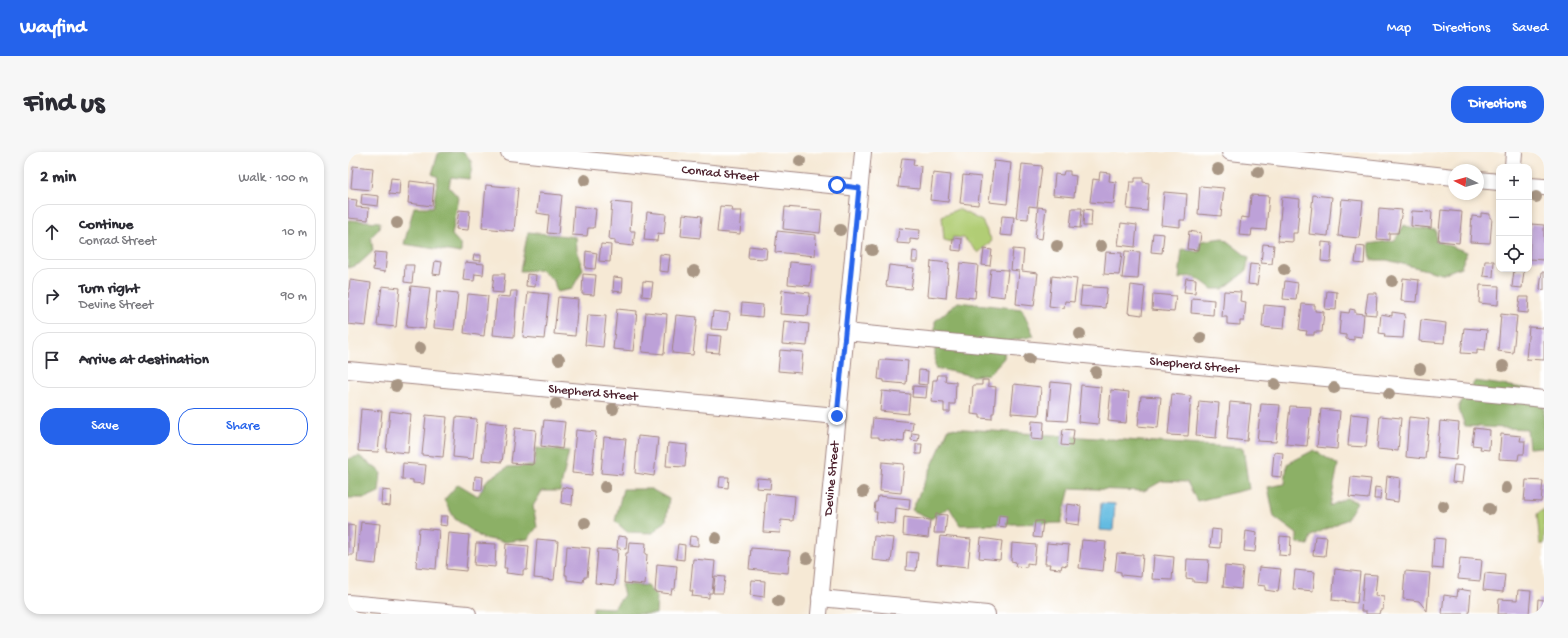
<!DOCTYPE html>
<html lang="en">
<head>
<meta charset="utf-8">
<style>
	:root { --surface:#fff; --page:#f7f7f7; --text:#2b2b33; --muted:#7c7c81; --line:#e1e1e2; --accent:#2563eb }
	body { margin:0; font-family:"Gochi Hand",sans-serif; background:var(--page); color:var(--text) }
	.controls { position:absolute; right:12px; top:12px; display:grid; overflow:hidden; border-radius:8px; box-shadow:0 2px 6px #0003 }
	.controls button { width:36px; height:36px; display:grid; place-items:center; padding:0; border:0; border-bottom:1px solid var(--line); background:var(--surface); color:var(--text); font:20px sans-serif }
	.compass { position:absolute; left:1100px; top:12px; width:36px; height:36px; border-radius:50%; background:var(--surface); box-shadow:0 2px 6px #0003; rotate:275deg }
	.stop { position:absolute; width:12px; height:12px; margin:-9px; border:3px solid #2563eb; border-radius:50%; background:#fff }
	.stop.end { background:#2563eb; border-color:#fff; box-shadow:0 1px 4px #0008 }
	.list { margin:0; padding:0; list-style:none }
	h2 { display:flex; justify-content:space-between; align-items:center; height:52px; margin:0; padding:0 16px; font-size:17px }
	h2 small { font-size:13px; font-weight:400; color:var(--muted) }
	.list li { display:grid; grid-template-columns:26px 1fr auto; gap:12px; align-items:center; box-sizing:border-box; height:56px; margin:0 8px 8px; padding:0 8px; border:1px solid var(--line); border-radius:16px }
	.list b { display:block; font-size:15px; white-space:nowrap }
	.list p { margin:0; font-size:13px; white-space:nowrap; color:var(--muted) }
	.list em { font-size:13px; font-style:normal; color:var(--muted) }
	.actions { display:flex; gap:8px; padding:12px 16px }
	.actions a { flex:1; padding:9px 0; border:1px solid var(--accent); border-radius:16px; text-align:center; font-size:14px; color:var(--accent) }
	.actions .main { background:var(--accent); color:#fff }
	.icon { flex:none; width:22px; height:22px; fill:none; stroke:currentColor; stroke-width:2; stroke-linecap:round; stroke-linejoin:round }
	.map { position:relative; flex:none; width:1196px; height:462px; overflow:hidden; border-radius:16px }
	header { display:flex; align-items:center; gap:24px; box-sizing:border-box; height:56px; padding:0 20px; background:var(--accent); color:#fff }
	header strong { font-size:19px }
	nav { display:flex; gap:22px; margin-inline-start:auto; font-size:14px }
	.intro { display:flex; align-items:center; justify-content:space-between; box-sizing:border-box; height:96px; padding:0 24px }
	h1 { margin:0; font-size:28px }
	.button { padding:10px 18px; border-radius:16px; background:var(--accent); color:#fff; font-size:14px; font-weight:700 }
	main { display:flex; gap:24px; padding:0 24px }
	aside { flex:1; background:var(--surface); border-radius:16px; box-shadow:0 2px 6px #0003 }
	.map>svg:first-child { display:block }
	.green { fill:#b1cd74; stroke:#7e7650 }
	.forest { fill:#8cb066; stroke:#6b6848 }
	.water { fill:#64bbe1; stroke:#576d86 }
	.building { fill:#bda1d8 }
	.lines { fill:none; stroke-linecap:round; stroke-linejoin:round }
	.street-casing { stroke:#a08480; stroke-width:18 }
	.street { stroke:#fff; stroke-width:16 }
	.tree { fill:#a89684 }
	.route { stroke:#2563eb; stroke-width:5 }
	.labels { text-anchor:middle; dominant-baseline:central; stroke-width:3; stroke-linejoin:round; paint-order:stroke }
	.street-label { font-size:13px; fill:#4a1f2b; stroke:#fff }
</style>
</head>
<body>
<header>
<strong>Wayfind</strong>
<nav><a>Map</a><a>Directions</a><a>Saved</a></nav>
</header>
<div class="intro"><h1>Find us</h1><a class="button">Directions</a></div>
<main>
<aside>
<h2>2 min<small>Walk · 100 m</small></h2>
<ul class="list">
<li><svg class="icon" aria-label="ahead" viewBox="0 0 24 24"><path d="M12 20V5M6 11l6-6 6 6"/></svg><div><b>Continue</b><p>Conrad Street</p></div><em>10 m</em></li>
<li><svg class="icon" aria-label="right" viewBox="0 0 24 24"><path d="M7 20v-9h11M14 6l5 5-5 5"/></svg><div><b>Turn right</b><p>Devine Street</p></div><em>90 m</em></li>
<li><svg class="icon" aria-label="arrive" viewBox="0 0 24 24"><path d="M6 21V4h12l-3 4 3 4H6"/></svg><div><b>Arrive at destination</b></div></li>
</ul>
<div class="actions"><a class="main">Save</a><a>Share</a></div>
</aside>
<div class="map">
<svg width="1196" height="462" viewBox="0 0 1196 462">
	<rect width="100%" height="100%" fill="#fff"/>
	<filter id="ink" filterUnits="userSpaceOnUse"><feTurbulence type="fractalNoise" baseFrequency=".025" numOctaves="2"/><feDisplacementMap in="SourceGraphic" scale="8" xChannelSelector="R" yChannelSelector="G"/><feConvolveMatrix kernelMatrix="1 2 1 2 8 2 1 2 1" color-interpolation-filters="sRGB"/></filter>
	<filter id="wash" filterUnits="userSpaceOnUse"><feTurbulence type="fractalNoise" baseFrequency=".012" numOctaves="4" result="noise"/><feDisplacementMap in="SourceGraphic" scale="16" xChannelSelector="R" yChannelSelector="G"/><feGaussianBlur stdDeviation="0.9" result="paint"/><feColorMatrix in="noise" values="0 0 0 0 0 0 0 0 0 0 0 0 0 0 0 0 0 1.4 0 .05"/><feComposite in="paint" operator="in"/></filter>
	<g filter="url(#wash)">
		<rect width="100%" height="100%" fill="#f6e9d5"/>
		<g class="green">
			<polygon points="610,57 634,69 644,89 630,101 616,86 605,85 604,90 596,88 594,64"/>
			<polygon points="1196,357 1196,392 1192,392 1189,362"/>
		</g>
		<g class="forest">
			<path d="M93 0H116C126 11 125 14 121 27L103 25 101 35 111 46 104 83 113 93V101L56 92 66 55H85L90 25 84 22 90 2Z"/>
			<polygon points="0,68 32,70 31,77 23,85 25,99 11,112 0,116"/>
			<polygon points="1056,73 1064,76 1088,78 1088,89 1119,100 1113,115 1094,122 1039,108 1023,108 1021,92 1047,88"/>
			<polygon points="180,80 228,85 229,99 235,117 224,137 209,140 206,129 193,118 172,119"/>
			<path d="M875 86 901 106 898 119 875 137H864C854 129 844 120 831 127L834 97 851 100 853 89Z"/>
			<polygon points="610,150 674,157 686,184 657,190 656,206 641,222 625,224 587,216 587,169"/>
			<polygon points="1127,229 1196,239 1196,295 1181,296 1179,277 1117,274 1110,255"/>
			<polygon points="601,276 895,296 901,337 849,349 839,330 814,329 796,339 722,336 713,371 612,373 601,355 583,367 564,358"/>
			<polygon points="188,296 221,299 212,339 194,339 185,354 189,375 180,387 158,390 134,386 107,367 96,348 110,332 130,344 139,328 160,315 186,314"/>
			<polygon points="966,298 990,313 982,354 998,346 1009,350 999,367 963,384 960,393 949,391 949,382 926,365 920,335 937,332 939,312"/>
			<polygon points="11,304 33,320 31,340 17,346 0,346 0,307"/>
			<polygon points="275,337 303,337 321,347 318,368 305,381 279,380 267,369"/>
			<polygon points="273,432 299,434 309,445 308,462 245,462 245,455 266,456 276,443"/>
		</g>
		<polygon class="water" points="753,351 767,352 765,379 751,378"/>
		<g id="blocks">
			<g class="building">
				<polygon points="554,6 566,7 565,13 573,14 571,37 550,35"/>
				<polygon points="646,9 663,11 659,52 641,50"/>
				<polygon points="674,12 694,14 689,55 681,54 680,67 668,66"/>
				<polygon points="5,14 25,16 23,38 3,36"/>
				<polygon points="716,19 722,19 722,23 728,24 726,45 705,43 707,22 715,23"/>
				<polygon points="752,20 762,21 761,29 768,30 766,52 742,50 745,27 751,28"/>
				<polygon points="585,21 603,23 600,50 582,48"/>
				<polygon points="615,23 633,25 630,53 612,51"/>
				<polygon points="43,26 52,27 51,43 41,42"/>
				<polygon points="787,26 795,26 795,30 801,31 799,59 779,57 782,30 787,30"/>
				<polygon points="62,29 86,32 84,54 60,51"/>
				<polygon points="138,33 170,36 166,79 134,76"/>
				<polygon points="852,34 876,36 873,64 850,62"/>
				<polygon points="816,40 839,42 837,68 832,68 832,75 813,73"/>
				<polygon points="191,41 214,43 210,82 199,81 201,63 189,61"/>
				<polygon points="14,42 31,44 30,54 13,52"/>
				<polygon points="903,43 921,44 918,78 904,77 903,84 891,83 893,65 901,66"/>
				<polygon points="965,43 984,45 980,84 961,82"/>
				<polygon points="934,45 952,47 949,81 945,81 945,90 930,89"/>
				<polygon points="0,47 9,48 8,55 21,56 20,68 0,66"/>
				<polygon points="994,47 1015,49 1011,86 990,84"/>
				<polygon points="264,50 284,52 282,79 287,79 285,94 267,92 267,88 261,87"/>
				<polygon points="226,54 248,57 246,76 240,76 239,84 224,83"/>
				<polygon points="372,54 384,55 383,59 394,59 392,82 369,80"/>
				<polygon points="437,55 474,58 472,81 435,77"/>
				<polygon points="690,55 698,56 694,87 687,86"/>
				<polygon points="724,56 734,56 732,76 722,75"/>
				<polygon points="1031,56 1054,58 1050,81 1041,81 1041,88 1029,87"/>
				<polygon points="736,57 744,58 743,74 735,74"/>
				<polygon points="111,58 122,59 120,78 108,77"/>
				<polygon points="1093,58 1114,60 1111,91 1090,89"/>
				<polygon points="1064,59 1084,60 1083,76 1063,74"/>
				<polygon points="299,60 318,62 316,82 310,81 309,89 296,88"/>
				<polygon points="1133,61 1142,62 1142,66 1144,66 1142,91 1122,90 1124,64 1133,65"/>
				<polygon points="335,62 354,64 352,86 333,84"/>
				<polygon points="654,64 666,65 664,84 652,83"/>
				<polygon points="773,71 789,73 787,95 770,93"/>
				<polygon points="1183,72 1196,73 1196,108 1181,107"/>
				<polygon points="551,76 572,78 571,88 562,87 562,92 549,91"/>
				<polygon points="429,79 468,83 467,104 427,100"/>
				<polygon points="841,79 853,81 851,98 839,97"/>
				<polygon points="805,81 816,82 814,101 803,100"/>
				<polygon points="605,86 614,87 613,99 604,98"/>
				<polygon points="974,90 984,91 983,110 973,109"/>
				<polygon points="253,92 263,93 262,110 251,109"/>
				<polygon points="915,92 926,93 924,112 913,111"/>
				<polygon points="401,94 419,96 418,107 400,106"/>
				<polygon points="1009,94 1017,95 1016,112 1007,111"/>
				<polygon points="636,97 644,98 642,114 634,113"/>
				<polygon points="665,97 676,98 674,119 690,121 686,154 668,152 671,119 663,118"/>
				<polygon points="238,99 249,101 247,117 237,116"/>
				<polygon points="565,99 570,100 570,110 564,110"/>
				<polygon points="777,99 792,100 790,127 774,126"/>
				<polygon points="27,100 39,101 37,120 25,118"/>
				<polygon points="758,100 774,101 771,123 756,122"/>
				<polygon points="312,102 322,103 320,120 311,119"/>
				<polygon points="126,103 133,103 133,109 125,108"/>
				<polygon points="87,109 94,110 92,123 85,122"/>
				<polygon points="583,109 601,111 598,146 580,144"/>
				<polygon points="1137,109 1146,109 1145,125 1135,124"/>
				<polygon points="117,110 136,112 135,123 127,122 126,129 115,128"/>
				<polygon points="442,110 464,112 462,134 440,132"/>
				<polygon points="612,111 630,113 627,146 608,144"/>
				<polygon points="902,112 912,113 909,133 900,132"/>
				<polygon points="57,113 66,113 64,131 56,130"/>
				<polygon points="541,113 566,116 563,137 538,134"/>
				<polygon points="643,117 660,118 657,145 640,143"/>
				<polygon points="1166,118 1176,119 1174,136 1164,135"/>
				<polygon points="1194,120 1196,120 1196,138 1192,137"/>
				<polygon points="146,122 157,122 155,141 144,140"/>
				<polygon points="179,122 188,123 187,135 178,134"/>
				<polygon points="235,122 248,123 246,143 234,142"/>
				<polygon points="704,124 729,127 726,150 717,149 716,156 701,154"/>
				<polygon points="266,125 275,126 274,140 265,139"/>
				<polygon points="838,126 848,127 847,141 836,140"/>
				<polygon points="1055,126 1071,128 1069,150 1053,149"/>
				<polygon points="2,128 23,131 18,174 0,172 0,146"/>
				<polygon points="295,129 305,130 303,145 294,144"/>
				<polygon points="937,129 950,131 948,148 935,147"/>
				<polygon points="783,133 797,135 794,163 780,161"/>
				<polygon points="1132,133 1151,134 1150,153 1131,151"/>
				<polygon points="34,134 52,136 48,175 29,173"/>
				<polygon points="63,134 82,136 77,177 58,175"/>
				<polygon points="734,134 759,136 757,156 732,154"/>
				<polygon points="434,138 462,141 460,164 432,162"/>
				<polygon points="89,139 110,141 106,178 86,176"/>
				<polygon points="163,139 169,139 166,185 145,183 149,144 162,145"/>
				<polygon points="876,139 893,140 892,149 898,150 896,169 892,169 892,173 879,172 879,165 874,165"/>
				<polygon points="979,139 989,140 988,158 977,157"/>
				<polygon points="180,140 201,142 196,187 175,185"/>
				<polygon points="1020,141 1029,141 1028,163 1017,162"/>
				<polygon points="120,142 140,144 136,184 116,181"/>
				<polygon points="805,142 828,144 826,160 804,158"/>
				<polygon points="210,145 230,147 227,184 206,182"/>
				<polygon points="1172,145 1181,145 1180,161 1170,160"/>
				<polygon points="844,146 866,148 865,163 843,161"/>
				<polygon points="394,151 415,153 414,165 393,163"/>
				<polygon points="954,152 967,153 967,159 976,160 974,180 966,180 966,183 958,183 959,179 951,178"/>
				<polygon points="916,153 938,155 936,177 914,175"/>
				<polygon points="269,157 289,159 285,199 265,197"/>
				<polygon points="1002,157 1007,158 1007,161 1016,162 1014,185 1006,184 1006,188 998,187 998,183 991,182 993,160 1001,161"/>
				<polygon points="365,159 382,161 380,178 363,177"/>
				<polygon points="298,160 319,162 316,202 294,200"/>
				<polygon points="1044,160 1057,162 1055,186 1036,185 1037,182 1031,181 1033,162 1044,164"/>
				<polygon points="1153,162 1169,164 1165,201 1150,199"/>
				<polygon points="240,163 258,164 255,195 237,193"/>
				<polygon points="328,163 349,165 345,203 324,201"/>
				<polygon points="1073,168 1098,171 1096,191 1071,189"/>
				<polygon points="436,169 461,172 459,194 434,192"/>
				<polygon points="1181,175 1196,176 1196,208 1178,207"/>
				<polygon points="1116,176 1139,178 1137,198 1129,197 1129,202 1113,201"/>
				<polygon points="360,183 373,184 371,201 358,200"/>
				<polygon points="432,198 455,200 453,221 430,219"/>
				<polygon points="537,207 560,209 558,232 536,230 536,228 530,227 532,208 537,208"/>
				<polygon points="571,218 580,219 579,233 570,232"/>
				<polygon points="590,223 598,223 597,229 608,230 607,252 602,252 602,260 596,260 596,251 583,250 585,228 589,228"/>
				<polygon points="634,228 640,228 640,234 648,235 646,261 644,261 644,267 632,266 632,263 623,262 625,233 634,233"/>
				<polygon points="703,230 723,232 719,269 700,268"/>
				<polygon points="666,232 693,235 691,263 663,261"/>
				<polygon points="733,233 753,235 750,272 730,270"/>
				<polygon points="565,234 579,235 578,246 564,245"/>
				<polygon points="763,238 781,240 778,271 760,269"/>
				<polygon points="534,239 562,242 560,262 532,259"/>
				<polygon points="824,242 843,244 840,284 820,283"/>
				<polygon points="793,244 813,245 810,276 790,274"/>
				<polygon points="851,249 871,251 868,286 848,284"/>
				<polygon points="882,250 903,252 899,289 879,287"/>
				<polygon points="913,252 932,253 928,290 909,289"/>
				<polygon points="942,254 963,255 959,294 938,292"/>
				<polygon points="13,257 34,259 30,300 10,299"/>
				<polygon points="973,257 992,259 989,297 969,295"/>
				<polygon points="42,259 63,262 60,301 38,299"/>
				<polygon points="1003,262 1021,264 1018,295 1000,294"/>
				<polygon points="78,263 99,265 95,305 74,303"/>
				<polygon points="1032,264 1053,266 1050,299 1029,297"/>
				<polygon points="108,265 129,267 125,307 105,305"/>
				<polygon points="1061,265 1081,267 1077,307 1058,305"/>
				<polygon points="525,266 565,270 564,279 557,278 556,290 531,287 531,285 523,285"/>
				<polygon points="196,268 217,270 214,297 193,294"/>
				<polygon points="684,269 696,270 695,288 683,287"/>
				<polygon points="1092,269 1111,271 1108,308 1089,306"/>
				<polygon points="138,270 159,272 154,310 134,308"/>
				<polygon points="167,276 188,278 185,313 163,311"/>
				<polygon points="1126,276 1142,278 1141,298 1132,297 1133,294 1124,293"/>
				<polygon points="715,277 726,278 724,294 713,293"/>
				<polygon points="228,278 248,280 244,323 224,321"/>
				<polygon points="564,281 571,282 570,289 563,288"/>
				<polygon points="1153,282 1173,284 1172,289 1177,289 1176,302 1171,302 1170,308 1151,307"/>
				<polygon points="290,284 310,286 306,324 287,321"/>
				<polygon points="256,285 278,287 274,323 253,321"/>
				<polygon points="320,291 339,293 337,315 318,314"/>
				<polygon points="568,292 574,292 573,302 568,302"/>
				<polygon points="926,300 935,301 933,325 924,324"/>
				<polygon points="534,310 556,312 553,341 532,339"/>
				<polygon points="55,311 78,313 76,332 65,331 65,328 54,327"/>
				<polygon points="1106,313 1116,314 1114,331 1104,330"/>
				<polygon points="127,324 135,325 134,338 126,337"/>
				<polygon points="1039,324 1052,326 1050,350 1037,348"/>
				<polygon points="372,325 381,325 380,336 371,335"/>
				<polygon points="1003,325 1023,327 1020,347 1001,345"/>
				<polygon points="409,326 423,327 422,337 408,336"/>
				<polygon points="1178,328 1195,329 1193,350 1176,349"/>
				<polygon points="214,335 225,337 224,353 213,351"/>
				<polygon points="1027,335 1033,336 1032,347 1026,347"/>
				<polygon points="34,338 43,339 42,354 33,353"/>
				<polygon points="418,341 447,344 445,369 433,368 432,381 415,380"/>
				<polygon points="530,344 562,347 561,358 548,356 547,372 528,370 529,360 526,360 527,350 529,350"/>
				<polygon points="719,352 733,354 731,373 717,371"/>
				<polygon points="588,362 599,363 597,381 586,381"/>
				<polygon points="651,363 659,364 658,375 650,374"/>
				<polygon points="93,364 100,364 99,374 92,373"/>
				<polygon points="556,365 582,368 580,386 555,383"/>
				<polygon points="687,369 695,369 693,386 685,385"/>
				<polygon points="13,370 32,372 28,412 9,410"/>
				<polygon points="0,373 7,374 5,403 0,403"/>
				<polygon points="71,376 91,378 88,417 68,415"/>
				<polygon points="864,377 873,378 872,396 862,395"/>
				<polygon points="898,379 909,381 907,400 896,399"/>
				<polygon points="101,381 121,383 118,419 98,417"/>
				<polygon points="270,384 279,385 278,397 269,396"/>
				<polygon points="342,384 350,385 350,394 341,393"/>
				<polygon points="526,384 546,386 543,410 524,408"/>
				<polygon points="592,384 623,387 620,415 589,412"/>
				<polygon points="932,384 943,385 942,404 931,403"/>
				<polygon points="967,384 979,385 977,404 965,403"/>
				<polygon points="633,386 654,389 652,408 631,406"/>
				<polygon points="1086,386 1097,387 1095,417 1084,416"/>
				<polygon points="189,387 210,389 206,428 186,426"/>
				<polygon points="734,388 758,390 755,419 731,416"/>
				<polygon points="281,390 298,391 297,402 299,402 297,433 276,431 278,401 280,401"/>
				<polygon points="128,391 148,392 147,415 126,413"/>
				<polygon points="664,391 688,393 686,412 679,411 679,415 667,414 668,410 663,409"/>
				<polygon points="699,391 721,393 719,414 714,413 713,417 701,416 702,412 697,412"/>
				<polygon points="158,392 181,394 179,418 175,418 175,423 158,421 159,416 156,416"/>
				<polygon points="330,392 337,393 336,408 328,407"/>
				<polygon points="219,394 242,396 239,425 236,425 235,430 219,428 219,423 217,423"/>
				<polygon points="403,396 442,399 440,421 401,417"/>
				<polygon points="250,397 270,398 267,433 247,431"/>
				<polygon points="559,400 570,401 568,419 558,418"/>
				<polygon points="769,401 795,403 793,425 773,423 773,420 767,419"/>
				<polygon points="806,403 826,405 824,428 804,427"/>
				<polygon points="1112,406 1134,408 1132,429 1110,427"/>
				<polygon points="345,407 367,409 364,441 361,441 361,446 344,444 345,439 342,439"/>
				<polygon points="839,407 861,408 859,431 845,430 845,427 838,426"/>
				<polygon points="309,412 329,414 327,437 324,437 323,442 307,440"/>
				<polygon points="877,414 895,416 893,437 875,435"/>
				<polygon points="911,415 933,417 930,440 917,438 917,434 909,433"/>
				<polygon points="987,417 1012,420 1009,451 984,448"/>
				<polygon points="947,418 967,420 965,439 945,437"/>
				<polygon points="1057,419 1082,421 1079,459 1071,449 1055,447"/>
				<polygon points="1137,421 1157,423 1155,440 1135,438"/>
				<polygon points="1016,422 1029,423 1027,444 1036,445 1035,458 1032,458 1031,462 1018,462 1018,459 1013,459"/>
				<polygon points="367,424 377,425 375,441 365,441"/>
				<polygon points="404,428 417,429 416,445 402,443"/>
				<polygon points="1110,437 1123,439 1121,462 1094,462 1096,443 1109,445"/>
				<polygon points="1170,438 1183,439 1181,462 1150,462 1151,447 1169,448"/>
				<polygon points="1190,447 1196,448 1196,462 1189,462"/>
			</g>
		</g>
	</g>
	<g filter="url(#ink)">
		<use href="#blocks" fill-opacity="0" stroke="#a08480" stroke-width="1"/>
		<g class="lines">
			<g class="street-casing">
				<g id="street">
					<path id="s1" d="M161 0 511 36"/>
					<polyline points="882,0 1106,25"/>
					<polyline points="1165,15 1166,0"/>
					<polyline points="1130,28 1151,30"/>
					<polyline points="1181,34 1196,35"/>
					<path id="s2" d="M497 180 1196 247"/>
					<path id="s3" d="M0 218 489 264"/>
					<polyline points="472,446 639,462"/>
					<polyline points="0,451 120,462"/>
					<path id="s4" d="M471 462 515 0"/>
				</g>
			</g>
			<use href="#street" class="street"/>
		</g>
		<g class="tree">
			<circle cx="452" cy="9" r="6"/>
			<circle cx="870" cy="17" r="6"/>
			<circle cx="910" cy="20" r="6"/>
			<circle cx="237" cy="28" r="6"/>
			<circle cx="1188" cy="45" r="6"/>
			<circle cx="49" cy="71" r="6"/>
			<circle cx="492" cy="78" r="6"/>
			<circle cx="709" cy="94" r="6"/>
			<circle cx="753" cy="94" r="6"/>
			<circle cx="524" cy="98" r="6"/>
			<circle cx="936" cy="117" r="6"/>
			<circle cx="346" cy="119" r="6"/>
			<circle cx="1044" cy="129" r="6"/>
			<circle cx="732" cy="182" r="6"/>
			<circle cx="853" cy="186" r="6"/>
			<circle cx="72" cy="196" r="6"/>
			<circle cx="211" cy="207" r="6"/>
			<circle cx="681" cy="207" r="6"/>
			<circle cx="1155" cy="214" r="6"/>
			<circle cx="1072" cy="217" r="6"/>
			<circle cx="748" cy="220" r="6"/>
			<circle cx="927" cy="232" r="6"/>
			<circle cx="48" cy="234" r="6"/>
			<circle cx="986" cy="236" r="6"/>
			<circle cx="1041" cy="242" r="6"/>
			<circle cx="208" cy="252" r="6"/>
			<circle cx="265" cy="257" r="6"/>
			<circle cx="257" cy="335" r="6"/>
			<circle cx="1158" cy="336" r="6"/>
			<circle cx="515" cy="340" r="6"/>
			<circle cx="1095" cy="354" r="6"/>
			<circle cx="1141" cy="357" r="6"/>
			<circle cx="237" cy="371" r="6"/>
			<circle cx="368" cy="386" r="6"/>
			<circle cx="459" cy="406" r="6"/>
			<circle cx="430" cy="449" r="6"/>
		</g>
	</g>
	<g class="lines" filter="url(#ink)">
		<polyline class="route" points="489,33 511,36 489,264"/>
	</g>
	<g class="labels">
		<g class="street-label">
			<text stroke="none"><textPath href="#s1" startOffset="212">Conrad Street</textPath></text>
			<text stroke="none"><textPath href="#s2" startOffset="351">Shepherd Street</textPath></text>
			<text stroke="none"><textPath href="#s3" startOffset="246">Shepherd Street</textPath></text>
			<text stroke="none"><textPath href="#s4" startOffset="136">Devine Street</textPath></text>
		</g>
	</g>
</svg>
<div class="controls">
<button>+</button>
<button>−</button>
<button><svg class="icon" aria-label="locate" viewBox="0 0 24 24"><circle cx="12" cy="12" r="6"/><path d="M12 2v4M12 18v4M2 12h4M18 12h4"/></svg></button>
</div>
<svg class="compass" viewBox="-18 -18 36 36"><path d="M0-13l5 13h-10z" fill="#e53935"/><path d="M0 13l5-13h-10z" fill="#7c7c81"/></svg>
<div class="stop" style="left:489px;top:33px"></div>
<div class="stop end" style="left:489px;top:264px"></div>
</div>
</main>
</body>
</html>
